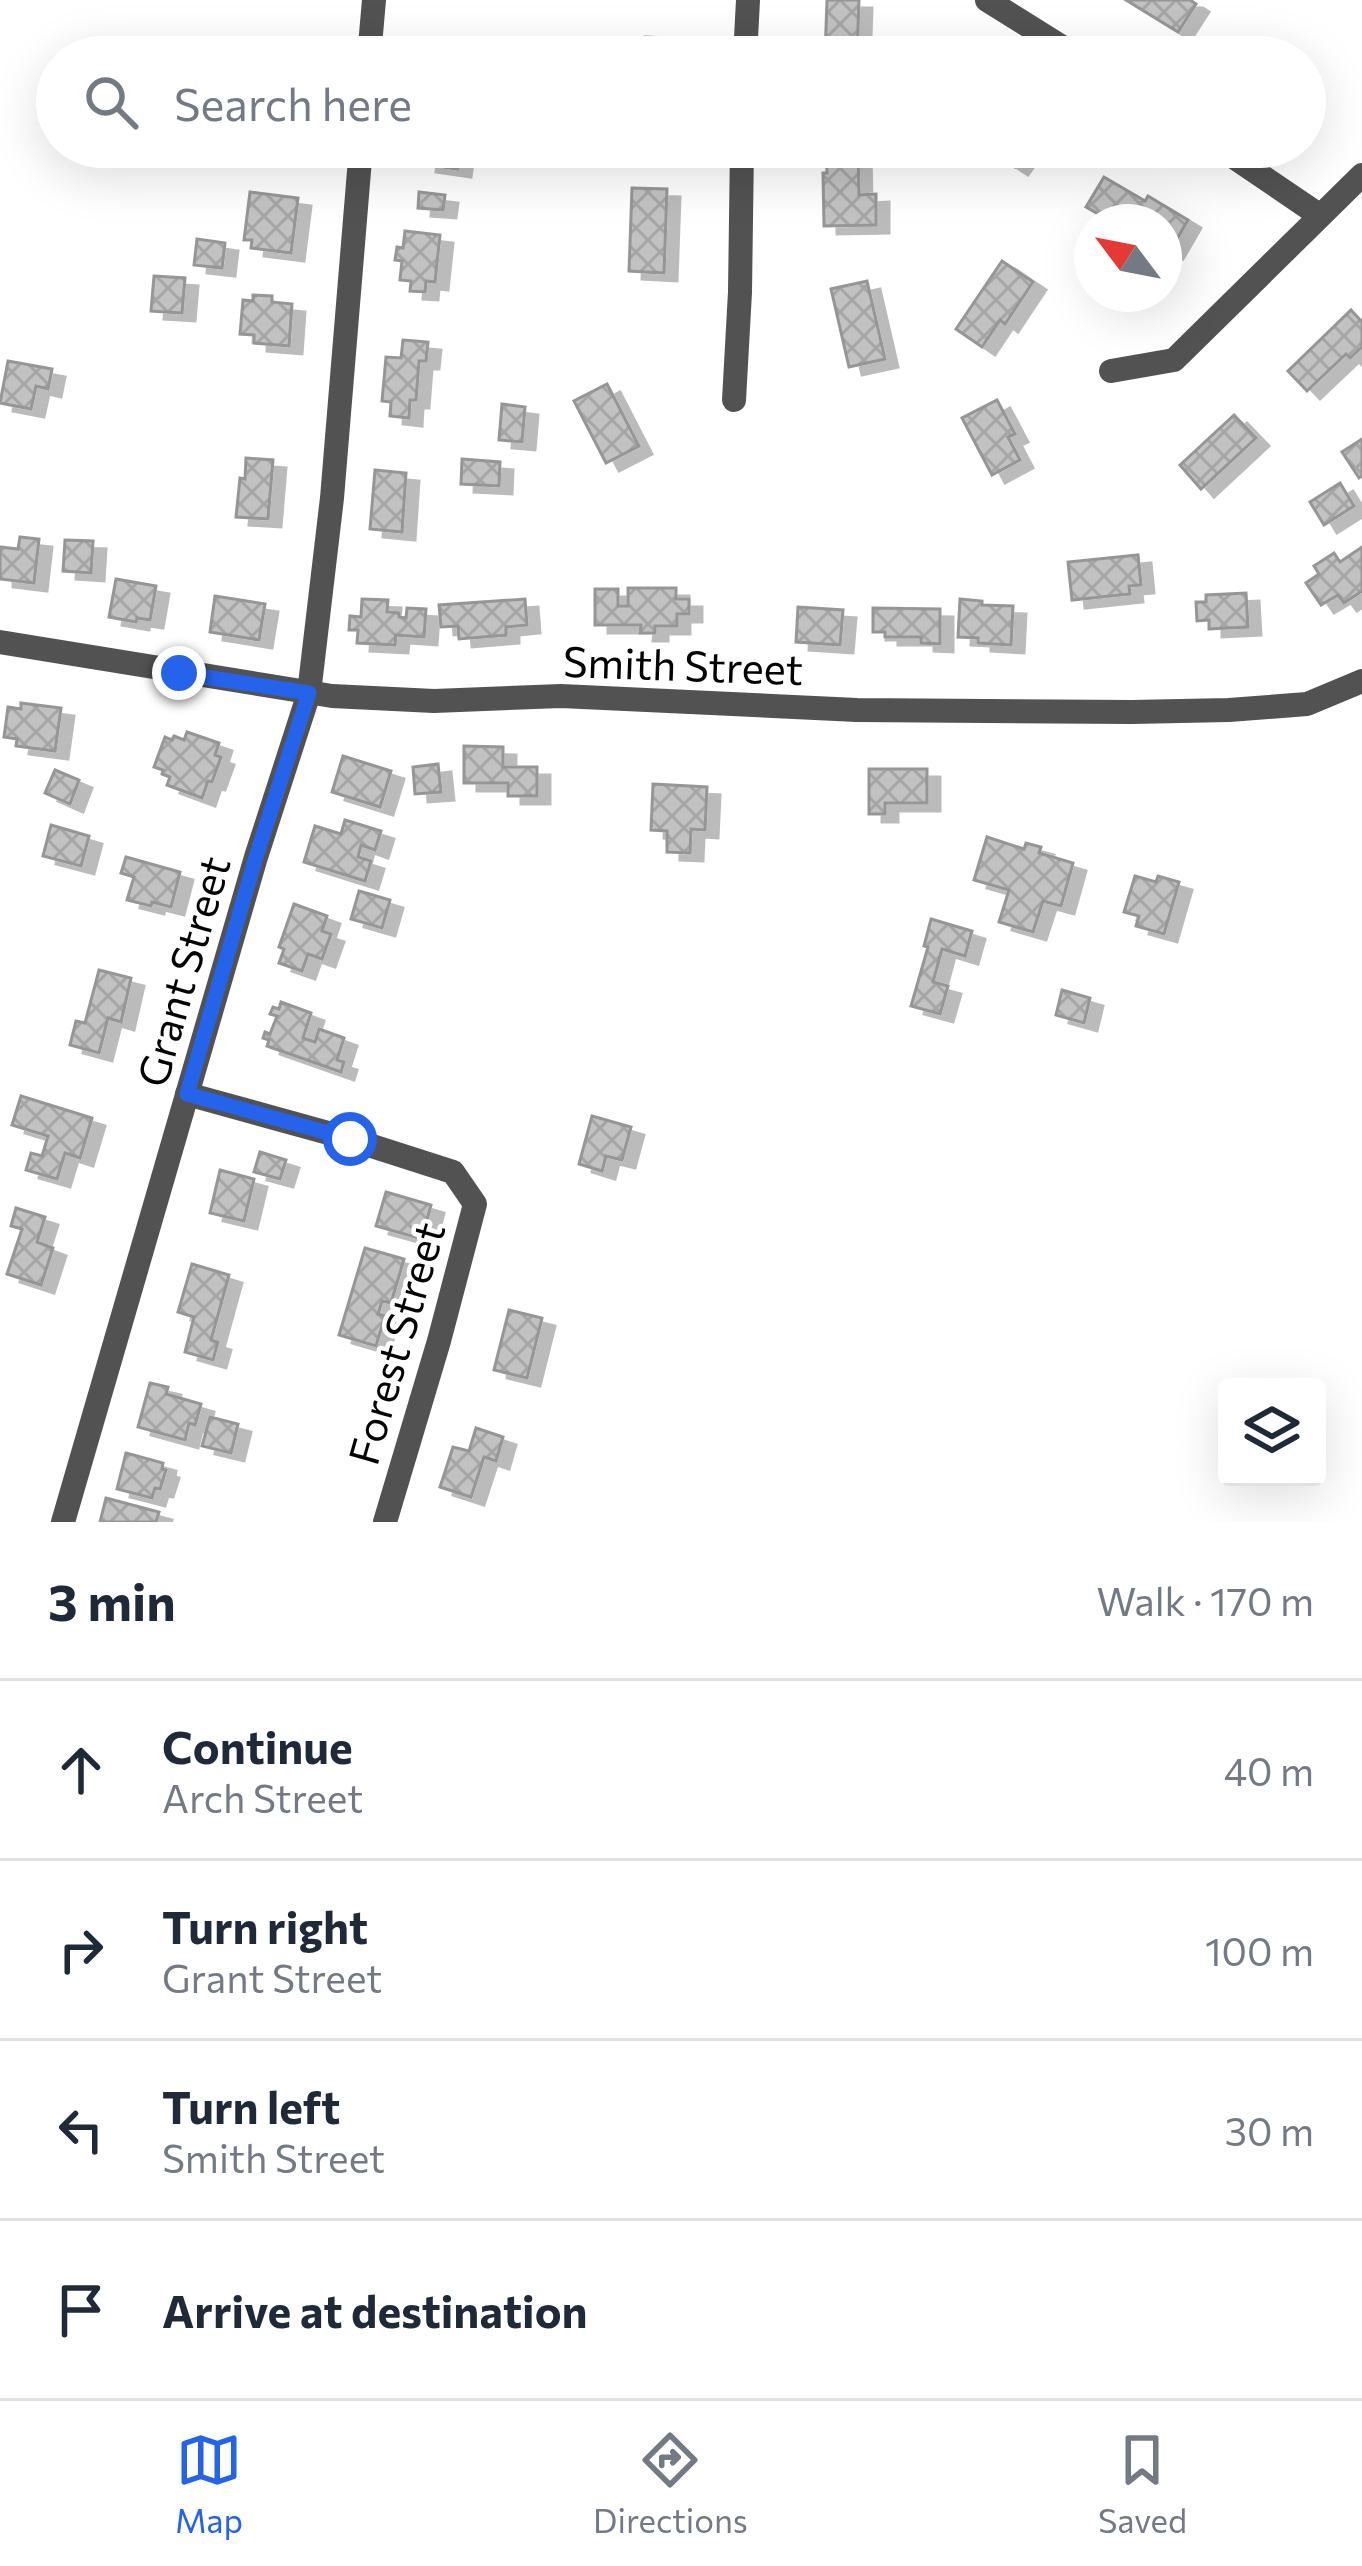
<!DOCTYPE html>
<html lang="en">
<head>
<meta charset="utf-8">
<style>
	:root { --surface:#fff; --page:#f6f6f7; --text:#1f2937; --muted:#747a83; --line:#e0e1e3; --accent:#2563eb }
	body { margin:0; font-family:Commissioner,sans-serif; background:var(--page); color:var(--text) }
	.controls { position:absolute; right:36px; bottom:36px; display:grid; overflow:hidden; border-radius:12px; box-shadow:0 12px 48px #0002 }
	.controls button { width:108px; height:108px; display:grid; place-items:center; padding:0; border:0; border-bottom:3px solid var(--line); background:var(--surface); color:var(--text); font:60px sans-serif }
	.compass { position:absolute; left:1074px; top:204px; width:108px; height:108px; border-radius:50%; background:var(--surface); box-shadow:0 12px 48px #0002; rotate:302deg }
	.stop { position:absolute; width:36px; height:36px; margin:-27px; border:9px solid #2563eb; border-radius:50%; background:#fff }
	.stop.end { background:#2563eb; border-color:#fff; box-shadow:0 3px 12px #0008 }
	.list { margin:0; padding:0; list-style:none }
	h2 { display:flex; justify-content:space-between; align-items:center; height:156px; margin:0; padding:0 48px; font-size:51px }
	h2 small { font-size:39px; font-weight:400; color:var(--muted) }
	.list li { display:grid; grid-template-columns:78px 1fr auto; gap:36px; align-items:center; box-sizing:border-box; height:180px; padding:0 48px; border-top:3px solid var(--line) }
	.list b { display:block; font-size:45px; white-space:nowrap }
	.list p { margin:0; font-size:39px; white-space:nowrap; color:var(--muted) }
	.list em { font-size:39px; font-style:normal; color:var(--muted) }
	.icon { flex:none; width:66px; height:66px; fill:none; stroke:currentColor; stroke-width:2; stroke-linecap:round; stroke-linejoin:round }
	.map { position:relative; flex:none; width:1362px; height:1522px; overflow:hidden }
	.search { position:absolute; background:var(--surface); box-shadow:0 12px 48px #0002; left:36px; right:36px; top:36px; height:132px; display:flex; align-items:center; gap:30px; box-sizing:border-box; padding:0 42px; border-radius:66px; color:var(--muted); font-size:45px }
	.sheet { height:876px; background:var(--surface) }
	nav { display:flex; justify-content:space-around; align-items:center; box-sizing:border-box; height:168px; border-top:3px solid var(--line); background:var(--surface); font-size:33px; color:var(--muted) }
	nav a { display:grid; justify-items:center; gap:6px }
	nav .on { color:var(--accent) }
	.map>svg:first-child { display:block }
	.building { fill:url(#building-cross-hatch); stroke:#969696; stroke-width:3; filter:url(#shadow) }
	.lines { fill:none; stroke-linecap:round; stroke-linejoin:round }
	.minor { stroke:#525252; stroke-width:24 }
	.tertiary { stroke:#525252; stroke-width:24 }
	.route { stroke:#2563eb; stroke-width:15 }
	.labels { text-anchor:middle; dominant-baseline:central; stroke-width:9; stroke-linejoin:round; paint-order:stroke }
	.street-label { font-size:42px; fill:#000; stroke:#fff }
</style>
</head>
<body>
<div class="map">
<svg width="1362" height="1522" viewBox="0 0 1362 1522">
	<defs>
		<pattern id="building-cross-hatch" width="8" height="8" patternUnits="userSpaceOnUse" patternTransform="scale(3)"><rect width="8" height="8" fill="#c2c2c2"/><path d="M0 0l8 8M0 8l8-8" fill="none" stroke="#a5a5a5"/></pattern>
		<filter id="shadow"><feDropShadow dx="13" dy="8" stdDeviation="0" flood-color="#0004"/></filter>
	</defs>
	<rect width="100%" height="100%" fill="#fff"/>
	<g class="building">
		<polygon points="827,0 859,0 857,57 825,57"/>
		<polygon points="1126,0 1190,0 1196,4 1178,32"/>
		<polygon points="645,37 668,38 668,56 673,57 638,57 638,54 645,55"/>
		<polygon points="425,147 461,147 458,169 423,164"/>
		<polygon points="826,147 858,147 859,195 876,194 876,225 824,226 823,173 827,173"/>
		<polygon points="992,147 1029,147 1015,167 989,150"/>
		<polygon points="1104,177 1145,201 1148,196 1188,220 1170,251 1164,248 1164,222 1121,222 1117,220 1112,222 1086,207"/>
		<polygon points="632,188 667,189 664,273 629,271"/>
		<polygon points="250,192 298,198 291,253 251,248 252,240 244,240"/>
		<polygon points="419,192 445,195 443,210 418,208"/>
		<polygon points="405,231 440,235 435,282 426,281 425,292 410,291 411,281 400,280 402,261 395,260 397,247 403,248"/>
		<polygon points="197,239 225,243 222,268 194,265"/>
		<polygon points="1002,261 1033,282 1005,324 1000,320 982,347 956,329"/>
		<polygon points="154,276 185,278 182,313 151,311"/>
		<polygon points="867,281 885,359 849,367 831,289"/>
		<polygon points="253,295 272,296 272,302 292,304 289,346 254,343 254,335 240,334 243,300 253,301"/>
		<polygon points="1351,310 1362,322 1362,347 1350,358 1346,354 1307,391 1288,371"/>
		<polygon points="403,340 428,342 426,361 419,361 416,400 410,400 409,418 390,416 391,402 382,401 386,357 401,358"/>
		<polygon points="8,361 52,369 48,389 36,386 31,409 0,403"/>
		<polygon points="607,384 639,446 606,463 574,401"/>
		<polygon points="997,400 1015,434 1008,437 1020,460 992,475 962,418"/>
		<polygon points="502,404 525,407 522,442 499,440"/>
		<polygon points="1234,415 1256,438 1201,489 1180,465"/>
		<polygon points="1362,439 1362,476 1359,478 1342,452"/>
		<polygon points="246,458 273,460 268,519 236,517 240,478 245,479"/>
		<polygon points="462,459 500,462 499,486 461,484"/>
		<polygon points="375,470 406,473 402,532 370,529"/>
		<polygon points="1340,483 1354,506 1324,525 1310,502"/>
		<polygon points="20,537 39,539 34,583 0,579 0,547 18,549"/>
		<polygon points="65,540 93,541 91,573 63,571"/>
		<polygon points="1362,547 1362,591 1344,603 1338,595 1321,605 1306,583 1319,574 1314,566 1334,553 1340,562"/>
		<polygon points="1138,555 1141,585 1129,586 1130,594 1072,600 1068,562"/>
		<polygon points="116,579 156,586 150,620 137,618 136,622 109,617"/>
		<polygon points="628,588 676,588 676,599 689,599 689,614 677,614 677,626 655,626 655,633 640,633 641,625 595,625 595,589 618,589 618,606 628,606"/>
		<polygon points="1246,593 1248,627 1209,629 1209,620 1197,621 1196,602 1206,602 1206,595"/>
		<polygon points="215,596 265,604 259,640 210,632"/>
		<polygon points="362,599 388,600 387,612 399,613 399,617 406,618 407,608 426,609 424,637 396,635 395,645 357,643 358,630 349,630 350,616 361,617"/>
		<polygon points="525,599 527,625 506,627 506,635 459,639 458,626 441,627 439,605"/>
		<polygon points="960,599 982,601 982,605 1013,606 1011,645 978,643 978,638 958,637"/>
		<polygon points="798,607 843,610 840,645 796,642"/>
		<polygon points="873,608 940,609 940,644 921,643 921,637 885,637 885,632 873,632"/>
		<polygon points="21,703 61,708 55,751 16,746 17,739 4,737 8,707 21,709"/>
		<polygon points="187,732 219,743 215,755 221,757 212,782 208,781 202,798 167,785 170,777 162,774 163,770 154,767 165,737 172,740 174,736 184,740"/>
		<polygon points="464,746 503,747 503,767 537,767 537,796 508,796 508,783 464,783"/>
		<polygon points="343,756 391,771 380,807 332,792"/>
		<polygon points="438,764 441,792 415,794 413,767"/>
		<polygon points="869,769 927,769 927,803 885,803 885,814 869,814"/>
		<polygon points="55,770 79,780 70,804 45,793"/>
		<polygon points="653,784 707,787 705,830 691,829 690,853 667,852 667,831 651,830"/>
		<polygon points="345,820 381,831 375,850 361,845 358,857 371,861 365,881 304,862 315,826 341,834"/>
		<polygon points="51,825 89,836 81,866 43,856"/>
		<polygon points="987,837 1024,849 1026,843 1041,847 1039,853 1073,863 1061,906 1043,901 1033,932 999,922 1009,890 974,880"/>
		<polygon points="126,857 180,872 171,907 152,902 151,906 127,900 134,877 121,873"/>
		<polygon points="1135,876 1156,882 1158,876 1179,882 1164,934 1136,926 1139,916 1124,912"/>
		<polygon points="359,891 390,900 382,928 351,919"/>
		<polygon points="294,904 327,916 322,931 331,934 322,959 308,954 302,971 279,963 284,949 279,947"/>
		<polygon points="931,919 972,931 965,956 942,949 933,982 948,986 940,1014 911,1006 928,947 924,946"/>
		<polygon points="99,970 131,978 121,1022 108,1018 99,1053 70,1045 76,1021 85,1023"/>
		<polygon points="1062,990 1090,998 1084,1023 1056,1015"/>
		<polygon points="281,1002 311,1013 303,1038 315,1042 319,1029 344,1038 337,1060 344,1062 341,1072 267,1046 269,1040 263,1038 265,1032 270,1034 277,1016 270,1014 273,1007 279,1009"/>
		<polygon points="21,1096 92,1118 80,1158 65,1153 57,1179 26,1170 31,1153 42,1156 48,1136 12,1125"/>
		<polygon points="592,1116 631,1127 622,1160 606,1156 602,1171 579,1164"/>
		<polygon points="260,1152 286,1160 280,1179 254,1172"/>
		<polygon points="220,1170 254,1179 244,1221 210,1213"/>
		<polygon points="386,1192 431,1205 422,1239 376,1226"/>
		<polygon points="16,1208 45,1217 37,1242 53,1248 41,1285 7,1274 22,1229 11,1226"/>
		<polygon points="365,1248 404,1259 391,1303 382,1301 378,1314 385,1316 376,1346 339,1335"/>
		<polygon points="192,1264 229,1275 211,1340 218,1342 213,1360 185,1352 194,1317 178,1312"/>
		<polygon points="509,1310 542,1318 527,1378 494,1370"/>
		<polygon points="150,1383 168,1387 166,1394 201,1404 195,1425 189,1423 185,1440 138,1427"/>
		<polygon points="210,1417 238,1424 231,1453 202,1446"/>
		<polygon points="476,1428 503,1437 496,1461 484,1457 471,1497 440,1487 453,1447 469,1451"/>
		<polygon points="126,1453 163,1463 162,1469 166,1470 160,1489 155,1488 152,1498 117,1489"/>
		<polygon points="106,1498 159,1512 156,1522 100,1522"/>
	</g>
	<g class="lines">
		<g class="minor">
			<polyline points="987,0 1078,57"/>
			<polyline points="369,57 374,0"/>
			<polyline points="745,57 748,0"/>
			<polyline points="1219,147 1319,215"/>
			<polyline points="1111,371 1174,360 1362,175"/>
			<polyline points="734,400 740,292 742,147"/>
			<polyline points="187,1094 350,1139 453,1172 475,1204 439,1341 385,1522"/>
			<polyline points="63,1522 256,857 309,693 332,498 361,147"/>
		</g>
		<polyline class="tertiary" points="0,642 332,696 434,701 561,696 857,710 1132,712 1229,710 1307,704 1362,681"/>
	</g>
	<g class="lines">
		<polyline class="route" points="179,673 309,693 256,857 187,1094 350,1139"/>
	</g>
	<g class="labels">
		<g class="street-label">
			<text transform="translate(683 664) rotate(2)">Smith Street</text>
			<text transform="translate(182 971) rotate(-74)">Grant Street</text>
			<text transform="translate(395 1343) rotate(-74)">Forest Street</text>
		</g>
	</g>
</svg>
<div class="controls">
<button><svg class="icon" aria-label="layers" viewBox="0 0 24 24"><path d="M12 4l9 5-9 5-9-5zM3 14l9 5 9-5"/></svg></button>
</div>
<svg class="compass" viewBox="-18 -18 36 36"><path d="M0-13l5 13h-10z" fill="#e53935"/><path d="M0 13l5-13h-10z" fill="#747a83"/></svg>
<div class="stop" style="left:350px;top:1139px"></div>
<div class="stop end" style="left:179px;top:673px"></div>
<div class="search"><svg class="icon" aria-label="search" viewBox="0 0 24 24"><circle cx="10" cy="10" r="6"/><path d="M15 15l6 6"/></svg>Search here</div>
</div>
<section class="sheet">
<h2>3 min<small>Walk · 170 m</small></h2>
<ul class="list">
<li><svg class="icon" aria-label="ahead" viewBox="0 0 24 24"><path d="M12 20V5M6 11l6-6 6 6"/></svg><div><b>Continue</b><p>Arch Street</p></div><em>40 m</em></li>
<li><svg class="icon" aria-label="right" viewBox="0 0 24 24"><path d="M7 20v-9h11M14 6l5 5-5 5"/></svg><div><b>Turn right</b><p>Grant Street</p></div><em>100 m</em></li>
<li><svg class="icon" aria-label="left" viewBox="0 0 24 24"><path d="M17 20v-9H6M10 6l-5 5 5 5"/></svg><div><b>Turn left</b><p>Smith Street</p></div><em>30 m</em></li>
<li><svg class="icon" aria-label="arrive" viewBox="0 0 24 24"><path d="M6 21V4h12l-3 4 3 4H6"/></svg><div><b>Arrive at destination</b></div></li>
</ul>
</section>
<nav>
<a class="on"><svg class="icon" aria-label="map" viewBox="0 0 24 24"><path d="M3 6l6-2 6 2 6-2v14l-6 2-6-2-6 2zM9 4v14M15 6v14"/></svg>Map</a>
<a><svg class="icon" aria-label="directions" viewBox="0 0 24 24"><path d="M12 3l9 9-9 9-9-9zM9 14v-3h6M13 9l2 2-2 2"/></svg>Directions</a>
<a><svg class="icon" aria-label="saved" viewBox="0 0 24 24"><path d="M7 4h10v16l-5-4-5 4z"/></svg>Saved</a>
</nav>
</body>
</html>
